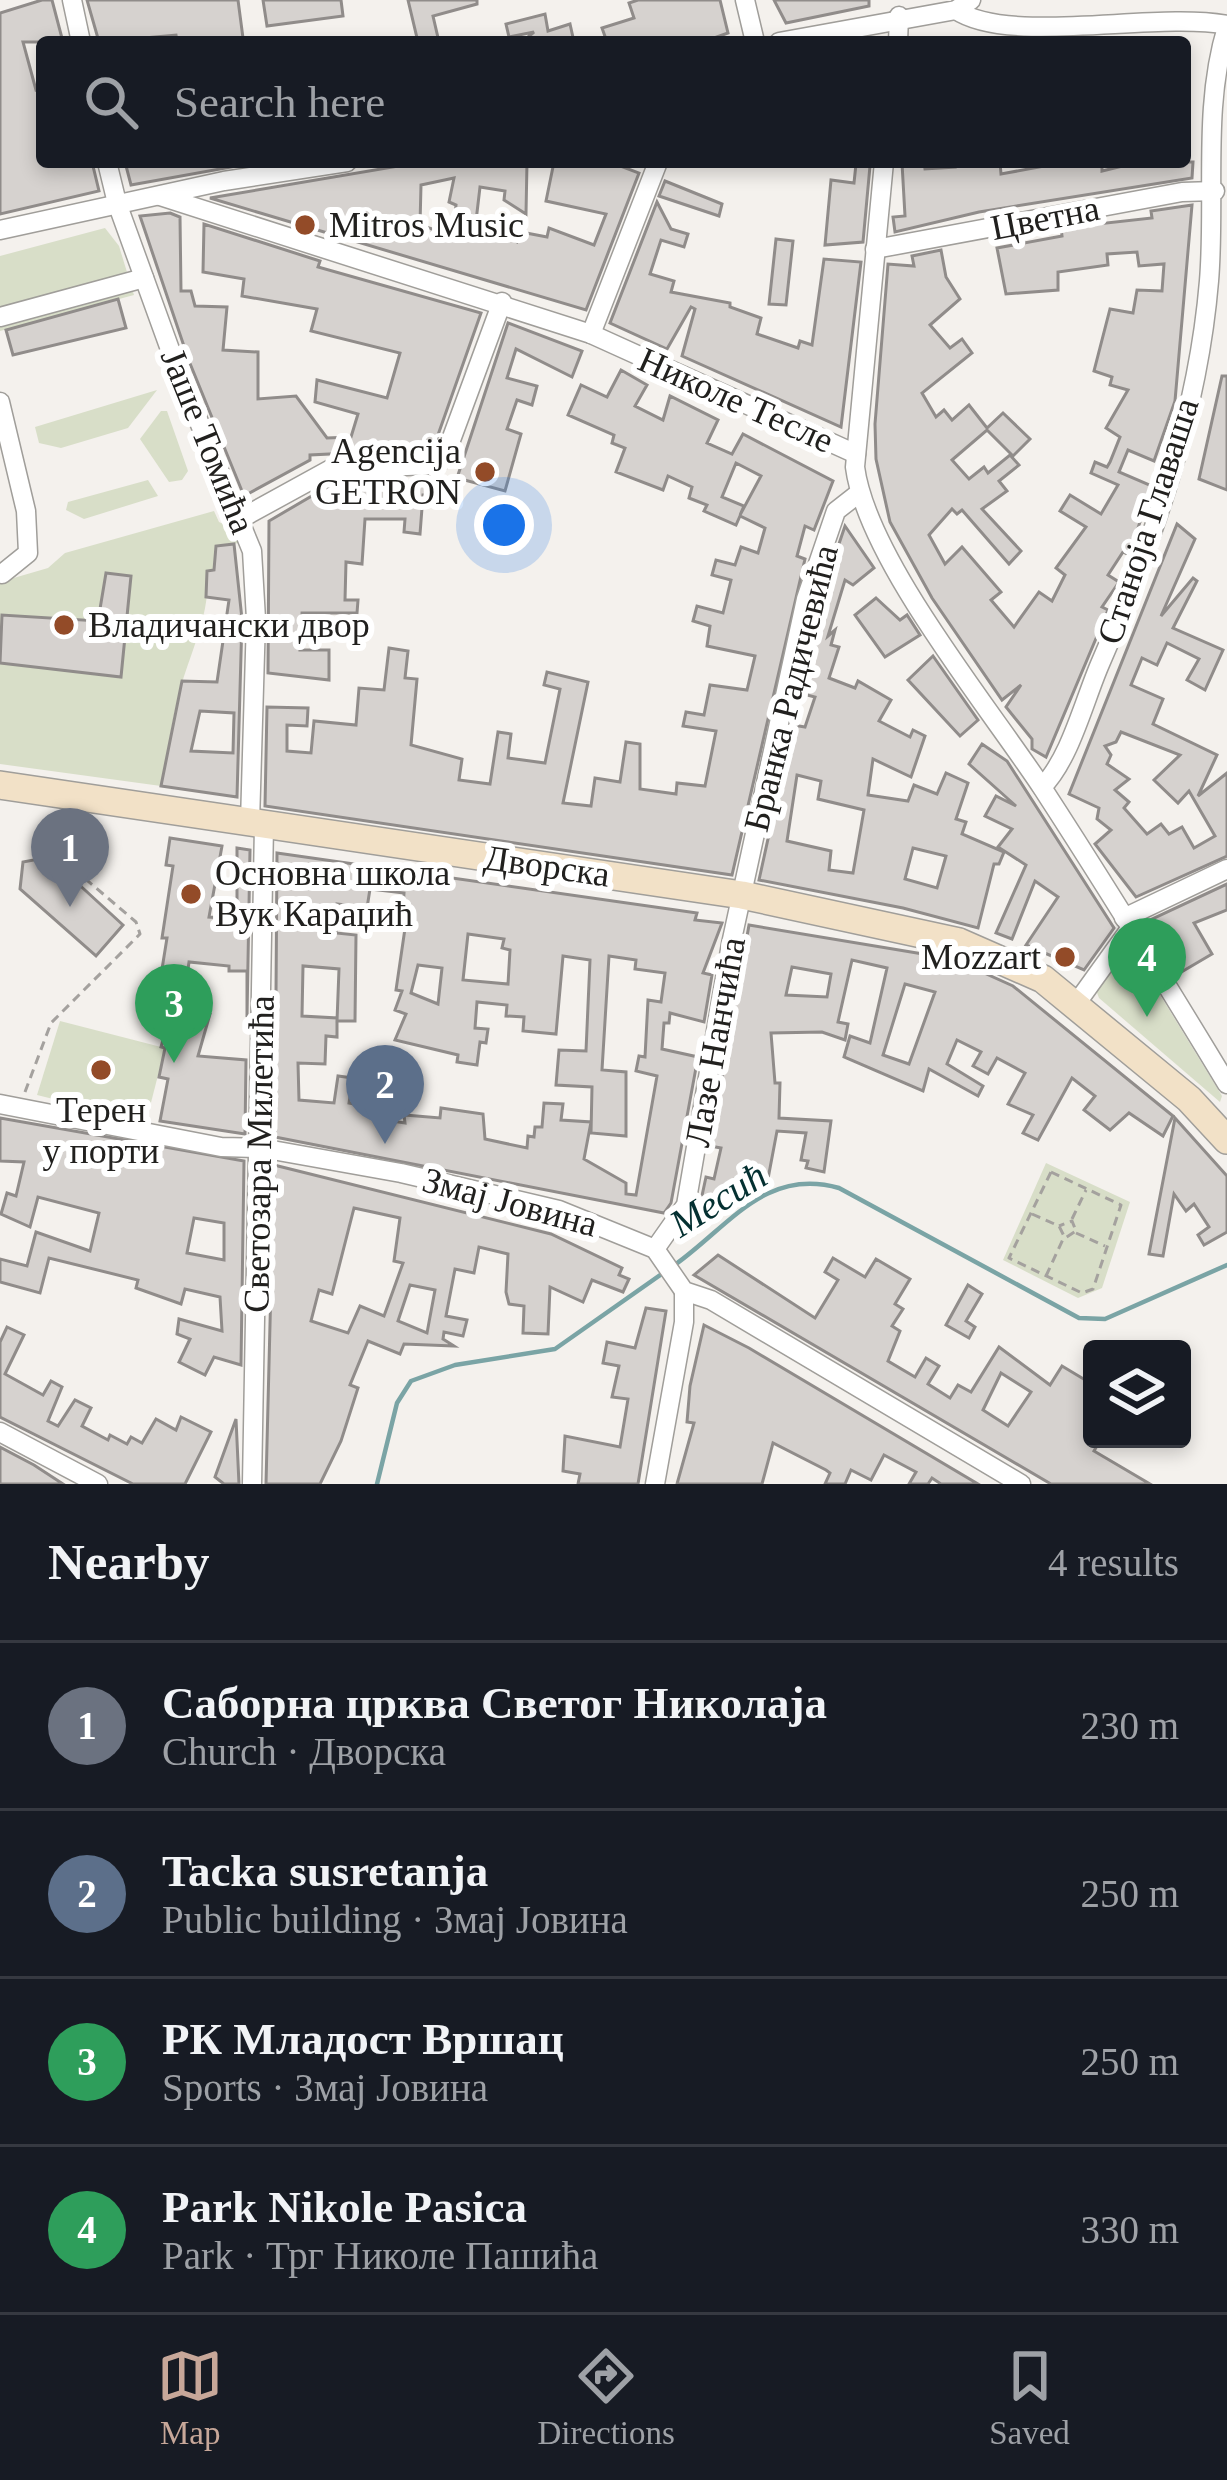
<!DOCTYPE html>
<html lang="en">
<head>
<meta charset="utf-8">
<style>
	:root { --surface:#171b24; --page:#242831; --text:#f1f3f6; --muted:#9ea1a6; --line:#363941; --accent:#c7a799 }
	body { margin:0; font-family:Georgia,serif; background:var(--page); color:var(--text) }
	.controls { position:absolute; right:36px; bottom:36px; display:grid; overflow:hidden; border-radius:12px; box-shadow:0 6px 18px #0003 }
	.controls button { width:108px; height:108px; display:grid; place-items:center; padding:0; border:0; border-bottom:3px solid var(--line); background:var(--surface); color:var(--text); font:60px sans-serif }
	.you { position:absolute; left:504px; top:525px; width:42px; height:42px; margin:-30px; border:9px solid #fff; border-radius:50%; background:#1a73e8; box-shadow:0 0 0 18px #1a73e833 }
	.badge { display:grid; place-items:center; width:78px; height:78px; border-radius:50%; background:var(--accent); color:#fff; font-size:39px; font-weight:700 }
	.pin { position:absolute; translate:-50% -99px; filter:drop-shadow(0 3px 6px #0008) }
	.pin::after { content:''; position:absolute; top:63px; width:42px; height:36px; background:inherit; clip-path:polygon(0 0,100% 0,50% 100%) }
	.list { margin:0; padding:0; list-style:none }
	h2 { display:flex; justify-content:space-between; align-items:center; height:156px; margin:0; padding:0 48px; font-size:51px }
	h2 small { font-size:39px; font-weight:400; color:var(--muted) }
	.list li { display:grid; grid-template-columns:78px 1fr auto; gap:36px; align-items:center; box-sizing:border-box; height:168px; padding:0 48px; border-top:3px solid var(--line) }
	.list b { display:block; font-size:45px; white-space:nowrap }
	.list p { margin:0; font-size:39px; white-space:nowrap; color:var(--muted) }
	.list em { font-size:39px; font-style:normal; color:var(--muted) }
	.icon { flex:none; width:66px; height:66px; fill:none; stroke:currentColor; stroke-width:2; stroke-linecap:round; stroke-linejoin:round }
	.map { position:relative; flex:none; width:1227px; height:1484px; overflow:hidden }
	.search { position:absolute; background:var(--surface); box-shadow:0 6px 18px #0003; left:36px; right:36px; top:36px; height:132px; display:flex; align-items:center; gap:30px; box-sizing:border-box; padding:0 42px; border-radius:12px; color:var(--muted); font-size:45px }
	.sheet { height:828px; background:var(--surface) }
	nav { display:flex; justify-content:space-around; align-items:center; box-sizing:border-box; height:168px; border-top:3px solid var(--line); background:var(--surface); font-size:33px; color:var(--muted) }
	nav a { display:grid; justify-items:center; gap:6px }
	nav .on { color:var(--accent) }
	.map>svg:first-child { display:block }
	.green { fill:#d8dec8 }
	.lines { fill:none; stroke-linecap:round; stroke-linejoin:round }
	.stream { stroke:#7aa4a5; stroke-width:4.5 }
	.building { fill:#d6d2cf; stroke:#908c8a; stroke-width:3; fill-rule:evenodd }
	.street-casing { stroke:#a09e9a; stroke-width:21 }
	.secondary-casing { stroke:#a09e9a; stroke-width:30 }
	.path { stroke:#a4a19e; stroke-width:3; stroke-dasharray:9 6; stroke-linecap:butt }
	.street { stroke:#fff; stroke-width:18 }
	.secondary { stroke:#f2e1c7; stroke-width:27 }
	.poi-dot { fill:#934b28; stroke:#fff; stroke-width:4.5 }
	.labels { text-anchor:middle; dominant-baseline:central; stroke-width:12; stroke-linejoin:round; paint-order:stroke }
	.street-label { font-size:36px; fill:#21201e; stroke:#fff }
	.poi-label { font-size:36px; fill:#21201e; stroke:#fff; text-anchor:start }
	.water-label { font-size:39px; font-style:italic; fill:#043031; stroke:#fff }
</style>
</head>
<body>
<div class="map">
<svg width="1227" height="1484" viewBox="0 0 1227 1484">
	<rect width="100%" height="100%" fill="#f4f1ed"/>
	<g class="green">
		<polygon points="105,228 119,246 134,295 0,331 0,256"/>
		<polygon points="157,390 128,428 61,448 39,443 35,427"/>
		<polygon points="161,411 167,411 188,471 182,480 169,482 140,439"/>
		<polygon points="148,480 158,496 84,519 66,510 68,502"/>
		<path d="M214 511 219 522 234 529 239 543 216 546 214 570 207 572C211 610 193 647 182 683 172 716 168 752 161 786L0 764V582L48 568 65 553Z"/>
		<polygon points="1127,948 1135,954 1222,1096 1220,1102 1099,998 1096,990"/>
		<polygon points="60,1021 165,1048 146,1122 37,1095"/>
		<polygon points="1046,1163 1130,1202 1102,1288 1078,1298 1003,1260"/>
	</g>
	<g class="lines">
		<g class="stream">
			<path d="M676 1264C729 1226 766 1167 839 1188L1079 1318 1105 1319 1227 1265"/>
			<polyline points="377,1484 397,1403 411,1381 455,1365 555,1349 666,1271"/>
		</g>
	</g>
	<g class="building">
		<polygon points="42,0 52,0 63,42 23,42 36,90 42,88 42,162 92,162 99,191 0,214 0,13"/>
		<polygon points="87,0 238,0 243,38 177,41 176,35 99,42"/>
		<polygon points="263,0 341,0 343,16 267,26"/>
		<polygon points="408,0 477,0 477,4 433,16 439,42 418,42"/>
		<polygon points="638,0 720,0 728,33 703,42 607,42 602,28 634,18 629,3"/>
		<polygon points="774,0 869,0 869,6 786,23"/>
		<polygon points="545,14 548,31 570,24 574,42 522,42 534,32 509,37 506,24"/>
		<polygon points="125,162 259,162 131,185"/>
		<path d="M422 162H527L526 214 504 200 505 191 480 187 476 221 517 242 521 232 547 237 549 228 594 245 606 214 546 201 554 162H610L639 173 586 310 210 198ZM454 178 449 202 456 205 453 236 420 225 421 185Z"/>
		<polygon points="924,162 925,169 955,167 954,162 1000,162 1001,174 1066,162 1102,162 1102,171 1139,162 1193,162 1192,178 979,212 895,232 893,217 905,216 902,163"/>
		<polygon points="856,164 870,166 863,242 825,245 831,180 854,183"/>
		<polygon points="665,181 722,204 719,216 659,196"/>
		<polygon points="657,202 671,229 688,234 684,247 661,240 650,274 674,281 671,292 730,303 730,307 761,318 757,334 798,348 800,341 812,345 824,259 861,262 841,427 682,356 695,309 691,307 667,349 610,323"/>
		<polygon points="1192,205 1175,401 1154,461 1128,450 1119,472 1152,486 1129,555 1123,552 1108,575 1119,582 1102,607 1108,610 1046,757 1032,749 1032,739 1006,707 1021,685 1002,700 932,598 890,522 876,459 875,424 888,264 914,266 912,256 941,250 946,277 960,299 930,325 950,348 962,339 972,353 922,393 936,417 944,410 952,420 969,405 987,428 1003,413 1030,439 1013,456 987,430 952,460 969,479 984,467 988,473 1010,455 1019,465 999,481 1007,491 982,509 1021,551 1009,564 962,510 957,514 952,509 929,535 945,564 962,547 1001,592 991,600 1014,627 1039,592 1052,601 1065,575 1056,568 1086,527 1060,511 1070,495 1101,514 1118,485 1091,473 1095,462 1107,467 1110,462 1120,437 1106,428 1128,390 1110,385 1112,377 1094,371 1110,309 1133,313 1137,290 1162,291 1164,264 1139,266 1137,252 1107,254 1108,265 1058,272 1058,290 1006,294 997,248 1062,236 1061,228 1152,218 1151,211"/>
		<polygon points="170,213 180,217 181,291 191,291 195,306 227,307 223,350 258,352 258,399 296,396 327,438 351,437 358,414 315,402 317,380 387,398 400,353 311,331 317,309 242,296 244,279 203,272 204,224 320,261 318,267 481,313 433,449 310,455 310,460 244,496 189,361 140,216"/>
		<polygon points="776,239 793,241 786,305 769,304"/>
		<polygon points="118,299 126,328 13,355 6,330"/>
		<polygon points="508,323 582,351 572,377 516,349 507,378 537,386 532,405 517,400 507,429 521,434 505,491 457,478"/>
		<path d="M621 370 647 385 635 406 663 420 670 396 718 420 707 443 732 454 743 434 833 481 814 530 805 526 797 556 805 559 732 875 265 806 267 707 308 708 307 726 287 725V751L311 753 314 721 356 725 359 688 384 690 389 648 408 651 405 678 417 679 411 745 462 759 459 780 490 784 498 732 511 734 508 758 545 763 560 689 544 685 547 672 588 682 563 803 591 806 595 778 620 782 626 742 640 744V789L676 794 677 783 705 786 716 731 683 726 686 712 704 715 710 685 747 690 755 656 707 646 710 626 693 621 697 606 723 613 731 580 712 575 716 560 735 565 741 547 758 553 765 528 740 516 736 525 704 511 707 505 689 498 692 487 668 476 663 490 616 472 625 448 612 443 614 435 568 415 581 385 607 397ZM736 463 761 476 740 515 744 506 722 497Z"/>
		<polygon points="1222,376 1227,376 1227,490 1199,479"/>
		<polygon points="455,479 455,494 423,495 420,534 404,532 405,519 365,519 362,564 346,562 345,600 358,600 357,613 302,613 300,650 329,650 329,680 268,673 269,521 334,483"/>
		<path d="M1177 524 1195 539 1161 616 1193 578 1197 581 1173 628 1223 650 1205 690 1187 680 1199 659 1167 643 1157 665 1142 658 1131 685 1163 699 1153 724 1217 755 1198 796 1227 773V856L1136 897 1095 844 1111 830 1097 819 1099 808 1069 794ZM1121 732 1180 755 1154 780 1178 803 1189 791 1215 836 1194 848 1182 827 1169 834 1161 824 1147 834 1124 808 1129 802 1115 790 1129 779 1107 764 1111 755 1105 746 1116 742Z"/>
		<path d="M845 526 874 568 853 585 845 580 828 636 835 630 831 645 839 647 829 678 855 688 858 681 891 700 879 721 910 737 913 730 925 736 911 777 873 759 868 795 908 801 914 785 937 794 946 773 968 783 956 819 966 822 962 834 1004 852 999 864H994L978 928 903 908 759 880 793 725 805 727 815 697 799 693 819 603ZM797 775 821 781 818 799 864 810 853 873 829 870 831 851 787 841ZM913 848 946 856 937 888 905 879Z"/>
		<path d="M234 544 242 619 237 797 161 786 182 681 217 682 229 600 206 597 207 571 214 570 216 546ZM200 711 234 713 233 753 191 751Z"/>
		<polygon points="106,573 131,576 121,677 0,663 2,615 98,621"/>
		<polygon points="876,598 900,620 907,615 920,635 885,657 855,615"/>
		<polygon points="933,656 978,720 960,736 908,680"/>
		<polygon points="982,744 1007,761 1114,928 1084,970 1026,945 1058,897 1035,881 1012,939 996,933 1026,865 998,847 1012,829 985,816 996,796 1016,806 969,764"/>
		<polygon points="170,838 222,846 209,917 237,919 237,848 250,850 247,1017 247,971 229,971 229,966 189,962 183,1005 157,1000 167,938 162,938 173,866 166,865"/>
		<path d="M277 853 697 913 695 920 722 923 703 973 712 975 704 1022 670 1013 669 1023H664L662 1049 698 1057 671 1203 664 1213 275 1137ZM370 889 404 893 403 908H408L396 990 402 991 395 1010 406 1014 395 1040 458 1055 457 1062 477 1065 480 1042 486 1043 488 1029 475 1028 477 1002 507 1005 506 1016 524 1017 523 1031 556 1034 563 956 590 960 586 1051 559 1050 556 1085 592 1087 591 1133 626 1136V1072L602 1070 609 956 636 960 635 969 665 973 661 1002 648 1000 645 1057 639 1056 636 1071 657 1076 636 1195 626 1194V1183L584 1159 591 1122 561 1120 563 1104 544 1103 542 1127H535L534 1137 528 1136 527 1148 485 1139 483 1114 441 1108 440 1118 404 1115 405 1123 372 1118 374 1108 349 1103 353 1078 338 1076 334 1103 299 1100 298 1063 325 1064 326 1036 337 1037V1018L302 1016 303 966 339 969 337 1021H355L356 935 336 933 337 904 367 908ZM468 934 504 939 502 948 510 950 508 984 463 980ZM418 965 442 968 438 1004 411 993Z"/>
		<polygon points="49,857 123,925 96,956 20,889 23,862"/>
		<polygon points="1227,884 1227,910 1194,923 1212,954 1178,974 1146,922"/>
		<path d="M749 925 953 959 1013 986 1173 1116 1163 1136 1129 1113 1110 1130 1084 1110 1095 1096 1072 1078 1038 1140 1023 1133 1033 1115 1008 1104 1025 1073 997 1058 988 1074 973 1066 981 1052 957 1040 947 1064 983 1086 978 1096 929 1069 923 1091 844 1057 850 1036 870 1043 887 968 852 960 838 1022 848 1024 845 1040 822 1032 771 1033 775 1083H780L779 1118 831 1121 824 1172 806 1168 808 1161 801 1160 806 1133 777 1131 767 1184 737 1204 718 1200 713 1218 697 1219 706 1177 714 1179 721 1148 710 1146ZM792 967 831 974 827 997 786 995ZM905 984 935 992 909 1064 883 1055Z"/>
		<polygon points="173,1004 210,1014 198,1056 246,1060 245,1134 160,1121 168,1079 159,1077 165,1048 161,1047"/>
		<path d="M0 1118 244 1161 241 1365 214 1357 205 1375 179 1362 190 1339 177 1334 179 1319 222 1331 220 1297 185 1289 181 1304 136 1288 138 1280 49 1258 40 1293 0 1282V1259L27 1266 36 1232 90 1251 99 1213 38 1197 30 1227 1 1214 7 1193 16 1196 24 1162 0 1161ZM194 1218 224 1223V1260L187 1253Z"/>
		<polygon points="1175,1118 1227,1176 1227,1232 1204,1245 1198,1235 1209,1227 1194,1204 1186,1211 1174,1194 1163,1256 1149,1254"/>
		<path d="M274 1165 551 1234 622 1268 619 1275 629 1279 623 1292 592 1280 583 1302 550 1287 548 1334 523 1333 524 1306 509 1304 506 1292 508 1254 479 1247 474 1273 455 1269 446 1316 467 1320 463 1336 444 1332 443 1339 454 1346 404 1344 400 1354 368 1341 350 1385 358 1388 341 1441 320 1484H266ZM354 1208 400 1218 394 1261 403 1263 384 1316 360 1306 348 1333 311 1321 319 1290 332 1294ZM410 1285 435 1290 427 1333 398 1321Z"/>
		<path d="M718 1255 815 1318 838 1280 825 1272 833 1258 865 1277 876 1259 910 1279 895 1304 903 1309 892 1326 900 1331 888 1361 915 1377 926 1358 939 1366 928 1384 950 1398 958 1385 971 1392 999 1347 1050 1385 1062 1366 1092 1384V1439H1101L1094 1451 1150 1484H1051L694 1275ZM1001 1373 1031 1392 1008 1426 983 1410Z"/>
		<polygon points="968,1285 982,1294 966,1321 975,1327 969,1338 946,1325"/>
		<polygon points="646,1308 666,1311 638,1484 578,1484 580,1474 563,1471 565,1436 620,1447 628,1399 612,1397 619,1366 603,1363 607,1342 635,1348"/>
		<polygon points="704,1325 749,1348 978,1484 941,1484 932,1478 928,1484 909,1484 916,1472 884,1455 871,1480 851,1470 845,1484 825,1484 830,1473 826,1470 773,1443 762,1484 677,1484 694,1423 687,1422 690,1386"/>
		<polygon points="7,1327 24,1335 5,1374 43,1395 51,1381 62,1387 48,1421 58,1426 75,1400 91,1408 82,1426 108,1440 110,1435 127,1444 131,1437 142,1443 156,1419 176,1430 181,1417 211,1432 185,1484 133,1484 0,1417 0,1342"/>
		<polygon points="236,1419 239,1484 224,1484 215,1477"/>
		<polygon points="0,1447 34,1465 63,1484 0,1484"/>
	</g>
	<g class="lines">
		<g class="street-casing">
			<g id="street">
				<polyline points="72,0 81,42"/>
				<polyline points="745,0 755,42"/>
				<path d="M956 10C1010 46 1155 11 1227 25"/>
				<polyline points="779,42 956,10 971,0"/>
				<polyline points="898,42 899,16"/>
				<polyline points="107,162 117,203 176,366 252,551 256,619 250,822"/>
				<path d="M884 162 855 467C867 559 989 707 1043 789 1106 886 1167 985 1227 1084"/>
				<polyline points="160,196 591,334 856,454"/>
				<polyline points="0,230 224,181 347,162"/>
				<polyline points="875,249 1182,192 1215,191"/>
				<polyline points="0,317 144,278"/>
				<polyline points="591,334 658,162"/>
				<polyline points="0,402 26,511 28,553 2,574"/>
				<polyline points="240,519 331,469 432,465 444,459 502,302"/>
				<path d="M1042 787C1070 759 1084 701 1100 664 1153 542 1198 414 1209 281 1216 197 1202 108 1227 27"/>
				<polyline points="1124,918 1227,869"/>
				<polyline points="1076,1004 1130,929"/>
				<polyline points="0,1104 221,1147 261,1148 401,1173 559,1210 655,1249 684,1291 711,1300 1021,1484"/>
				<polyline points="655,1249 686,1205 731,944 806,599 836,511 859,493"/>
				<polyline points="0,1432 98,1484"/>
				<polyline points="252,1484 264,825"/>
				<polyline points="655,1484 684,1322 684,1291"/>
			</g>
		</g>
		<g class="secondary-casing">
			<polyline id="secondary" points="0,785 742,895 959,942 1043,979 1189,1099 1227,1140"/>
		</g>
		<g class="path">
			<polyline points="25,1092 51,1023 140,934 136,922 41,841 47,817"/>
			<polygon points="1051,1172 1121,1205 1093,1289 1082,1293 1009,1258"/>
			<polyline points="1032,1214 1059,1226 1065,1238 1076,1231 1072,1221 1059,1226"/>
			<polyline points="1072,1219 1086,1190"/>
			<polyline points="1076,1233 1105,1246"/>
			<polyline points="1046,1276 1064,1237"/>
		</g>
		<use href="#street" class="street"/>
		<use href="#secondary" class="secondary"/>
	</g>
	<g class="poi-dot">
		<circle cx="305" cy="225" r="12"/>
		<circle cx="485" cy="472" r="12"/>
		<circle cx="64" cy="625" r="12"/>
		<circle cx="191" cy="894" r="12"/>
		<circle cx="1065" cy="957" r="12"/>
		<circle cx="101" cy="1070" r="12"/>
	</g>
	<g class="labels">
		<g class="street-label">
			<text transform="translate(1045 218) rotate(-11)">Цветна</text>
			<text transform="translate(736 400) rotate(24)">Николе Тесле</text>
			<text transform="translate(208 441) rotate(68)">Јаше Томића</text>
			<text transform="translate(1148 521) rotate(-72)">Станоја Главаша</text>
			<text transform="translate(791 688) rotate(-76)">Бранка Радичевића</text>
			<text transform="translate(547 866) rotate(8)">Дворска</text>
			<text transform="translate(715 1042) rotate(-80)">Лазе Нанчића</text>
			<text transform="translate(259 1154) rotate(-89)">Светозара Милетића</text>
			<text transform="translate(510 1202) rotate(15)">Змај Јовина</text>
		</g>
		<g class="poi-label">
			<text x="329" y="225">Mitros Music</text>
			<text x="461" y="451" text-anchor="end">Agencija<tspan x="461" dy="41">GETRON</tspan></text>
			<text x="88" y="625">Владичански двор</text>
			<text x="215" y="873">Основна школа<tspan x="215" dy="41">Вук Караџић</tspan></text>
			<text x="1041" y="957" text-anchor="end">Mozzart</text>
			<text x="101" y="1110" text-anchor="middle">Терен<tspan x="101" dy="41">у порти</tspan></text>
		</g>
		<g class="water-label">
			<text transform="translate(718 1199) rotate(-32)">Месић</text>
		</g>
	</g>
</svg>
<div class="controls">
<button><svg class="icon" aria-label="layers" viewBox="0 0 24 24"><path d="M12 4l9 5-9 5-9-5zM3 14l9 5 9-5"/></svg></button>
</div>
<div class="you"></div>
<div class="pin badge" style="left:70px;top:907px;background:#6b7280">1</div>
<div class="pin badge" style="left:385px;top:1144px;background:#5c6f8a">2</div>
<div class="pin badge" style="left:174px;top:1063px;background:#2e9e5b">3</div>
<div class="pin badge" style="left:1147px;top:1017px;background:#2e9e5b">4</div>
<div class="search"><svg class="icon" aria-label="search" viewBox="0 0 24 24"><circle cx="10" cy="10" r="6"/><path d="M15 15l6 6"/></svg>Search here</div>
</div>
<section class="sheet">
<h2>Nearby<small>4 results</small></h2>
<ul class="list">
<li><span class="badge" style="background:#6b7280">1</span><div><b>Саборна црква Светог Николаја</b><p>Church · Дворска</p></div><em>230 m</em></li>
<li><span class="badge" style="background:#5c6f8a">2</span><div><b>Tacka susretanja</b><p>Public building · Змај Јовина</p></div><em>250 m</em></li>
<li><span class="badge" style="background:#2e9e5b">3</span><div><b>РК Младост Вршац</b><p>Sports · Змај Јовина</p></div><em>250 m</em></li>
<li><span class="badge" style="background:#2e9e5b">4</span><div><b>Park Nikole Pasica</b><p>Park · Трг Николе Пашића</p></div><em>330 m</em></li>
</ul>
</section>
<nav>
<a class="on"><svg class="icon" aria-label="map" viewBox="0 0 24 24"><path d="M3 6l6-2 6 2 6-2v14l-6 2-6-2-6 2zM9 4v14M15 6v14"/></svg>Map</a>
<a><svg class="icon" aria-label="directions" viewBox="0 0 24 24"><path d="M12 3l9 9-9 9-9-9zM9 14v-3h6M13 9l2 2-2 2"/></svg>Directions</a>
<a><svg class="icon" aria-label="saved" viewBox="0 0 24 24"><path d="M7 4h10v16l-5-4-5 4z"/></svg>Saved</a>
</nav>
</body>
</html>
